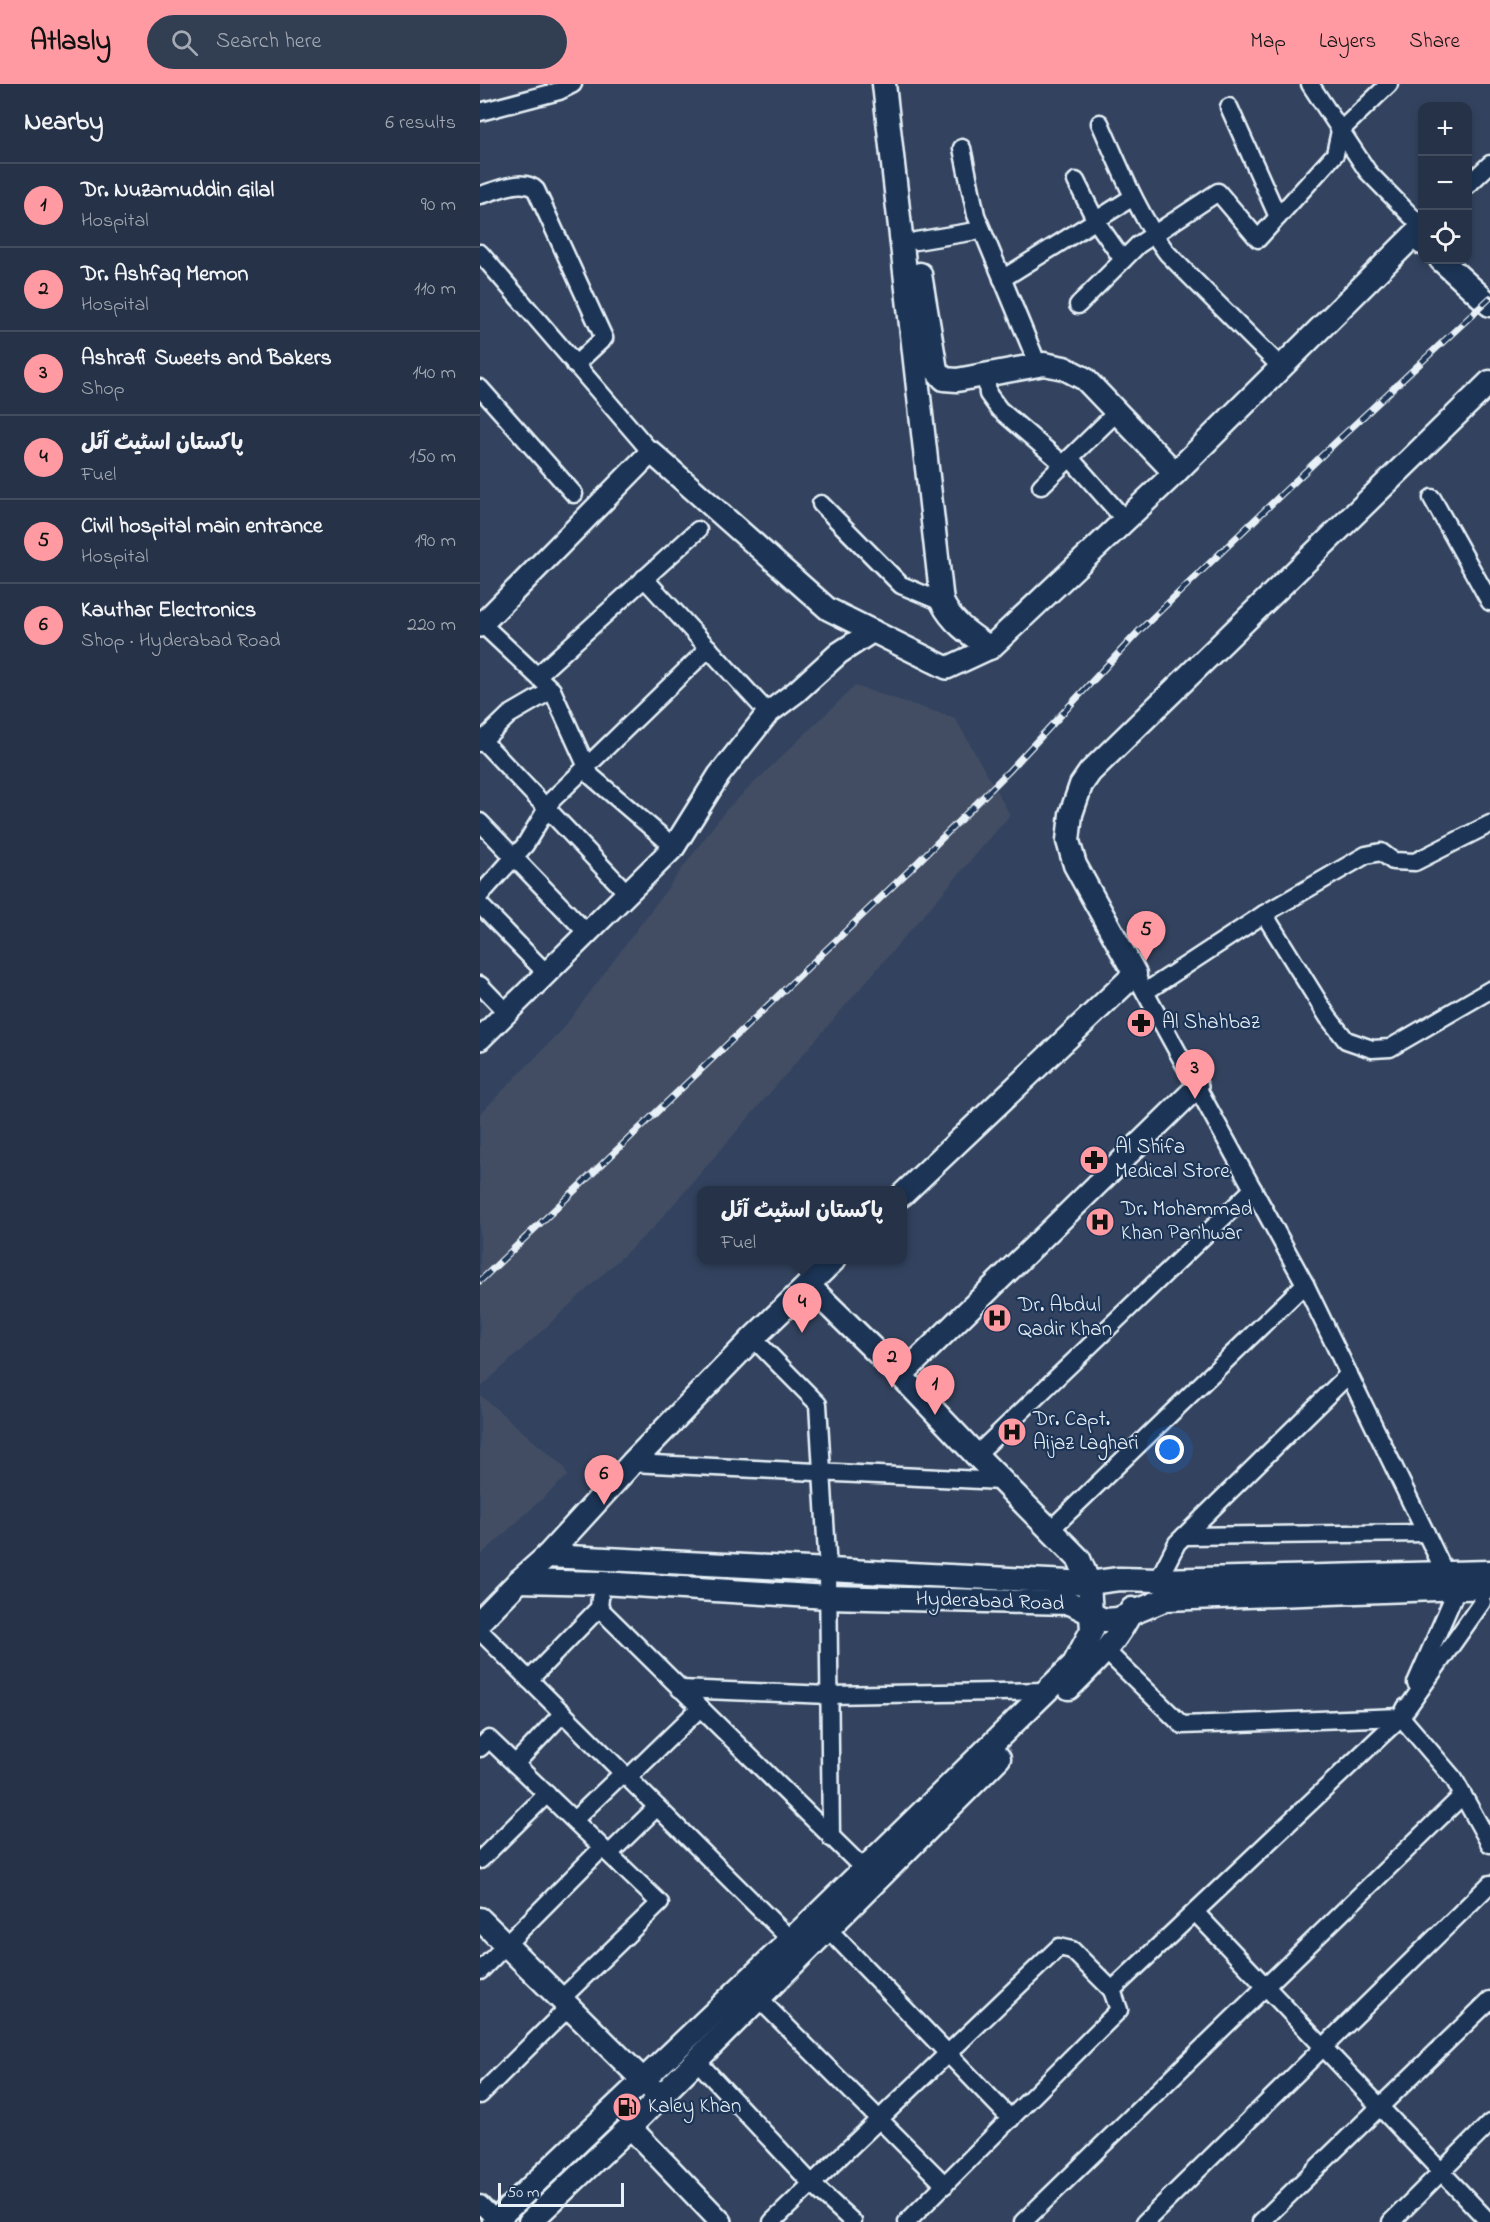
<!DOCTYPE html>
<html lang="en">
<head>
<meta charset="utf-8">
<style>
	:root { --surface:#263247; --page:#323e52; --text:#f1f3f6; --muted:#a4aab4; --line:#424d60; --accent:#ff9aa2 }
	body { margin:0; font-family:"Indie Flower","Playpen Sans Arabic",sans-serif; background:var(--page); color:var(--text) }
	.controls { position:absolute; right:18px; top:18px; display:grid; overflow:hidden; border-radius:12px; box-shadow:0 3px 9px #0003 }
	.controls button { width:54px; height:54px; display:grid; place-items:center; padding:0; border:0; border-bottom:2px solid var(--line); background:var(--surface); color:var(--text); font:30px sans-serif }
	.scale { position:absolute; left:18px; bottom:15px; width:126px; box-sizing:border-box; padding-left:6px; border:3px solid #e8f1f8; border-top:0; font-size:16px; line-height:21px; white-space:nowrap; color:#e8f1f8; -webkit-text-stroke:4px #1d3557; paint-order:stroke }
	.you { position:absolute; left:690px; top:1366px; width:21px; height:21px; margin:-15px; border:4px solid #fff; border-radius:50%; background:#1a73e8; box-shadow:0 0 0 9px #1a73e833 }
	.badge { display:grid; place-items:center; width:39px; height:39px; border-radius:50%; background:var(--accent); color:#111; font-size:20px; font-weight:700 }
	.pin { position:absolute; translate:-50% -50px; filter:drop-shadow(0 2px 3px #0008) }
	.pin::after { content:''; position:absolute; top:32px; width:21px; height:18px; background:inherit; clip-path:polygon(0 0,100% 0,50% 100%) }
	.popup { position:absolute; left:217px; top:1102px; width:210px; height:78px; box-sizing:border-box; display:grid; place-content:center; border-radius:12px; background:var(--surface); filter:drop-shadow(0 2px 4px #0005); font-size:20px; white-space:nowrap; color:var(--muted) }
	.popup b { font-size:22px; color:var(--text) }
	.popup::after { content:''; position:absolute; left:50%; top:100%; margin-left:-12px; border:12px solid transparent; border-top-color:var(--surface) }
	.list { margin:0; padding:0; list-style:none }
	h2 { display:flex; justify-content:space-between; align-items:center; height:78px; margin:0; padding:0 24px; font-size:26px }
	h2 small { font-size:20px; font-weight:400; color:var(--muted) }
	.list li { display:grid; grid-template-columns:39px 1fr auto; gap:18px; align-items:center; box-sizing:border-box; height:84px; padding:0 24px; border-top:2px solid var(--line) }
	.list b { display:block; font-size:22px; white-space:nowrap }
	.list p { margin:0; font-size:20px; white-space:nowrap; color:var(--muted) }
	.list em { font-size:20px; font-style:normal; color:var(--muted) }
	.icon { flex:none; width:33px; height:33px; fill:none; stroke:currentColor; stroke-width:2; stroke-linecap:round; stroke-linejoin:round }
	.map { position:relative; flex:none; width:1010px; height:2138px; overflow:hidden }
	header { display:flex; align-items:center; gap:36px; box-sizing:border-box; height:84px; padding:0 30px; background:var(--accent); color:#111 }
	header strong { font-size:28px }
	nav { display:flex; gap:33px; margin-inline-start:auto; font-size:21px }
	.search { width:420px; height:54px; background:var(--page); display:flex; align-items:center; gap:15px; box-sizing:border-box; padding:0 21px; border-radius:33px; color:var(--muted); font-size:22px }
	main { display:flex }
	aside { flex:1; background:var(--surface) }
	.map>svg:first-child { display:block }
	.built { fill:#424d64 }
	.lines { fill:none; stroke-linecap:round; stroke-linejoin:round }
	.minor-casing { stroke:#e8f1f8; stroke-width:21 }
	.tertiary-casing { stroke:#e8f1f8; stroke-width:26 }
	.secondary-casing { stroke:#e8f1f8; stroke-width:27 }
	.minor { stroke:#1d3557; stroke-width:16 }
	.tertiary { stroke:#1d3557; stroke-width:21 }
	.secondary { stroke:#1d3557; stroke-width:22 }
	.rail-casing { stroke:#e8f1f8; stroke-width:7 }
	.rail { stroke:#1d3557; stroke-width:4.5; stroke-dasharray:14; stroke-linecap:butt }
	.labels { text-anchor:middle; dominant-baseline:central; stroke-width:4.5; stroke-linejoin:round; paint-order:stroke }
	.poi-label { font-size:21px; fill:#e8f1f8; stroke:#1d3557; text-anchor:start }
	.street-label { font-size:21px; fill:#e8f1f8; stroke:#1d3557 }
</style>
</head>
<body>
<header>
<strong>Atlasly</strong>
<div class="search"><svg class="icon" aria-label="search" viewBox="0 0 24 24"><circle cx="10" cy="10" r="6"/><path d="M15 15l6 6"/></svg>Search here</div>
<nav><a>Map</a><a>Layers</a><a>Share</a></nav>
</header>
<main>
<aside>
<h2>Nearby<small>6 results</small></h2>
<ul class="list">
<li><span class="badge">1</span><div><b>Dr. Nuzamuddin Gilal</b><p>Hospital</p></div><em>90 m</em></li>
<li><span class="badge">2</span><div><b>Dr. Ashfaq Memon</b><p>Hospital</p></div><em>110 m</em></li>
<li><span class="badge">3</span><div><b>Ashrafi Sweets and Bakers</b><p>Shop</p></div><em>140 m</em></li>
<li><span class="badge">4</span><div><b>پاکستان اسٹیٹ آئل</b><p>Fuel</p></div><em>150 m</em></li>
<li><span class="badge">5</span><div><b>Civil hospital main entrance</b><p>Hospital</p></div><em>190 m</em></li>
<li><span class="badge">6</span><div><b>Kauthar Electronics</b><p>Shop · Hyderabad Road</p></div><em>220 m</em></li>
</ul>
</aside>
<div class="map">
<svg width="1010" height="2138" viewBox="0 0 1010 2138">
	<rect width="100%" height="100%" fill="#33435f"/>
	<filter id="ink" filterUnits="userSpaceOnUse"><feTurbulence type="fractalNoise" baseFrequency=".0167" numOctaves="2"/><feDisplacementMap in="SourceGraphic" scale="12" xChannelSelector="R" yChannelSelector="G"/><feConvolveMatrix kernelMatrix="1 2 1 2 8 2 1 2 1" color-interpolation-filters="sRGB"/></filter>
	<g filter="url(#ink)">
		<g class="built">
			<polygon points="375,602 475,634 530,731 173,1144 0,1304 0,1030 82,946 245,727"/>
			<polygon points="0,1311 84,1383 87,1392 0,1472"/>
		</g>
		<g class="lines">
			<g class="minor-casing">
				<g id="minor">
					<polyline points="830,0 888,88 942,143"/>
					<polyline points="749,23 798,133"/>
					<polyline points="0,28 79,7 93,0"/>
					<path d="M620 39C640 84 658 130 687 169L801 283"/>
					<polyline points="482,64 496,131 558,281"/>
					<polyline points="596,97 616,137 643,176"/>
					<polyline points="988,101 1010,80"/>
					<path d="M0 111C17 107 42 93 56 106L124 254 95 281"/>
					<polyline points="436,157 502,146"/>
					<polyline points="0,169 171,368"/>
					<polyline points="522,195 653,113"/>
					<polyline points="598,221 658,161 738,108 778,155 855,70 860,47 909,0"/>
					<polyline points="506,291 508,310 519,325 583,380"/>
					<polyline points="0,304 94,410"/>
					<polyline points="590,374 645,436"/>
					<polyline points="561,402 637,328"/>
					<polyline points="952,414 1010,518"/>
					<polyline points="341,420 421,501 462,518"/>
					<polyline points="164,494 288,629"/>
					<polyline points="2,540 72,606 111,692 194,763"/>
					<polyline points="58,591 218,446"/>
					<polyline points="2,656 148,810"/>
					<polyline points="0,659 29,631 72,606"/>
					<polyline points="0,738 108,850"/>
					<polyline points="0,811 45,761 72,716 229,564"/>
					<polyline points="0,821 67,890"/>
					<polyline points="784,830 848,933 866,956 892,965 910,964 1010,906"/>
					<polyline points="655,890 825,1200 973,1505 973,1514 936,1599"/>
					<polyline points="0,901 27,929"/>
					<polyline points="665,908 784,830 886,771 901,768 913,777 935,778 1010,740"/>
					<polyline points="273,1254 338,1320 348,1487 351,1754"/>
					<polyline points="496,1371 773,1105"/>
					<polyline points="152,1379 521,1397"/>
					<polyline points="570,1446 825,1200"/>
					<polyline points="704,1452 946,1449"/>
					<polyline points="678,1496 697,1459 869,1290"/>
					<polyline points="119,1524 384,1785"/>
					<polyline points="0,1547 311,1856"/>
					<polyline points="626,1567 702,1641 921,1633"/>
					<polyline points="49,1596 119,1524 120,1514"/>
					<polyline points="200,1605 349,1611 567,1607"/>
					<polyline points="926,1623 921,1633 974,1695 1010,1760"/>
					<polyline points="0,1664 9,1655 180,1819 81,1915"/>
					<polyline points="35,1680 83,1629"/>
					<polyline points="148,1694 220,1624"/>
					<polyline points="94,1736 143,1689"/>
					<polyline points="129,1770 177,1723"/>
					<polyline points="0,1776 67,1710"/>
					<polyline points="715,1828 1009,2138"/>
					<polyline points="349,1846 531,2035"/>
					<polyline points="0,1887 122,1764"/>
					<polyline points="279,1915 465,2101"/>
					<polyline points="216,1976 332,2100 373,2138"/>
					<polyline points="0,2011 89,1923"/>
					<polyline points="0,2120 16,2136"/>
					<polyline points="292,2138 579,1863 592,1866 632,1906 921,1633 1002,1518"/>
					<polyline points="427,2138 639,1926 632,1906"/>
					<polyline points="543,2138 983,1711"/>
					<polyline points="665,2138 1010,1800"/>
					<polyline points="781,2138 1010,1916"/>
					<polyline points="911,2138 1010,2039"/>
				</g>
			</g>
			<g class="tertiary-casing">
				<g id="tertiary">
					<polyline points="0,542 171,368 348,525 467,584 510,564"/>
					<polyline points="0,955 194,763 239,691 288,629 316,608 359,569 393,547"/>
					<polyline points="421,1292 717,1003"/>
					<polyline points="150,2043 241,2138"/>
				</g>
			</g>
			<g class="secondary-casing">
				<g id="secondary">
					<path d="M404 0 462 518C473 540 491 551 510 564L695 389 934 151 942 159"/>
					<polyline points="961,176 1010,221"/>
					<polyline points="440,190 456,286 464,295 477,296 564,280 584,284 605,295 695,389"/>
					<polyline points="422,1111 655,890 595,781 588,757 591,730 601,701 610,688 1010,298"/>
					<polyline points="67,1472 609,1499 639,1495 678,1496 1010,1488"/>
					<polyline points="39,1497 122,1499 348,1513 590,1519 624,1536 638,1535 686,1515 1010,1503"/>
					<polyline points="0,1537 39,1497 67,1472 152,1379 273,1254 328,1201"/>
					<path d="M589 1604C613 1580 638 1557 652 1525"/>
					<polyline points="0,1835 174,2007"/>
					<polyline points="14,2138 338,1830 594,1580 612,1546 609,1499 599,1475 496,1371 421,1292 328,1201 354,1176"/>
					<polyline points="50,2138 150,2043 519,1674"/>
				</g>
			</g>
			<use href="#minor" class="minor"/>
			<use href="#tertiary" class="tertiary"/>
			<use href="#secondary" class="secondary"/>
			<g class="rail-casing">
				<polyline id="rail" points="0,1197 438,778 529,687 660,546 856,358 1010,214"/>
			</g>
			<use href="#rail" class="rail"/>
		</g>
	</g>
	<defs>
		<g id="pharmacy-disc" transform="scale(1.5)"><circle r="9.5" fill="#ff9aa2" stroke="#1d3557"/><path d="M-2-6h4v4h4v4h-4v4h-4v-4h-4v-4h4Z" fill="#111"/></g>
		<g id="hospital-disc" transform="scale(1.5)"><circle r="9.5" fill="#ff9aa2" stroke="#1d3557"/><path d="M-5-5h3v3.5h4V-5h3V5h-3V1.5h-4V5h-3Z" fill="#111"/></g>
		<g id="fuel-disc" transform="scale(1.5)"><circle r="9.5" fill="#ff9aa2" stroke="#1d3557"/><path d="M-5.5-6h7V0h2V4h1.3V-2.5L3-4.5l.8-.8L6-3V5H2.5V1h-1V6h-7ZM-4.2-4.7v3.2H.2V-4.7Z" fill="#111"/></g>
	</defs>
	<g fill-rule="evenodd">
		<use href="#pharmacy-disc" x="661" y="939"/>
		<use href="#pharmacy-disc" x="614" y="1076"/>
		<use href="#hospital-disc" x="620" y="1138"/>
		<use href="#hospital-disc" x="517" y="1234"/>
		<use href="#hospital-disc" x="532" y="1348"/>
		<use href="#fuel-disc" x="147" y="2023"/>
	</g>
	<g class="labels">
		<g class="poi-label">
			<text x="682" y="939">Al Shahbaz</text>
			<text x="635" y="1064">Al Shifa<tspan x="635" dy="24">Medical Store</tspan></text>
			<text x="641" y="1126">Dr. Mohammad<tspan x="641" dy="24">Khan Panhwar</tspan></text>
			<text x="538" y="1222">Dr. Abdul<tspan x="538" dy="24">Qadir Khan</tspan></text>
			<text x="553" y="1336">Dr. Capt.<tspan x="553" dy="24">Aijaz Laghari</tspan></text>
			<text x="168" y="2023">Kaley Khan</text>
		</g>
		<g class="street-label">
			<text transform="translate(510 1518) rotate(2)">Hyderabad Road</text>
		</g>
	</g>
</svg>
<div class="controls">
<button>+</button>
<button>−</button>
<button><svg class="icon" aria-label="locate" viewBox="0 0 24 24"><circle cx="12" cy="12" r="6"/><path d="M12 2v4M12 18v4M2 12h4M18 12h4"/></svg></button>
</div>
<div class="scale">50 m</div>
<div class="you"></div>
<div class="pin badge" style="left:455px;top:1331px">1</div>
<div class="pin badge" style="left:412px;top:1304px">2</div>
<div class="pin badge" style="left:715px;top:1015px">3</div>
<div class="pin badge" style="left:322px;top:1249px">4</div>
<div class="popup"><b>پاکستان اسٹیٹ آئل</b>Fuel</div>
<div class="pin badge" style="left:666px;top:877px">5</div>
<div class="pin badge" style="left:124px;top:1421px">6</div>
</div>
</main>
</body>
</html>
